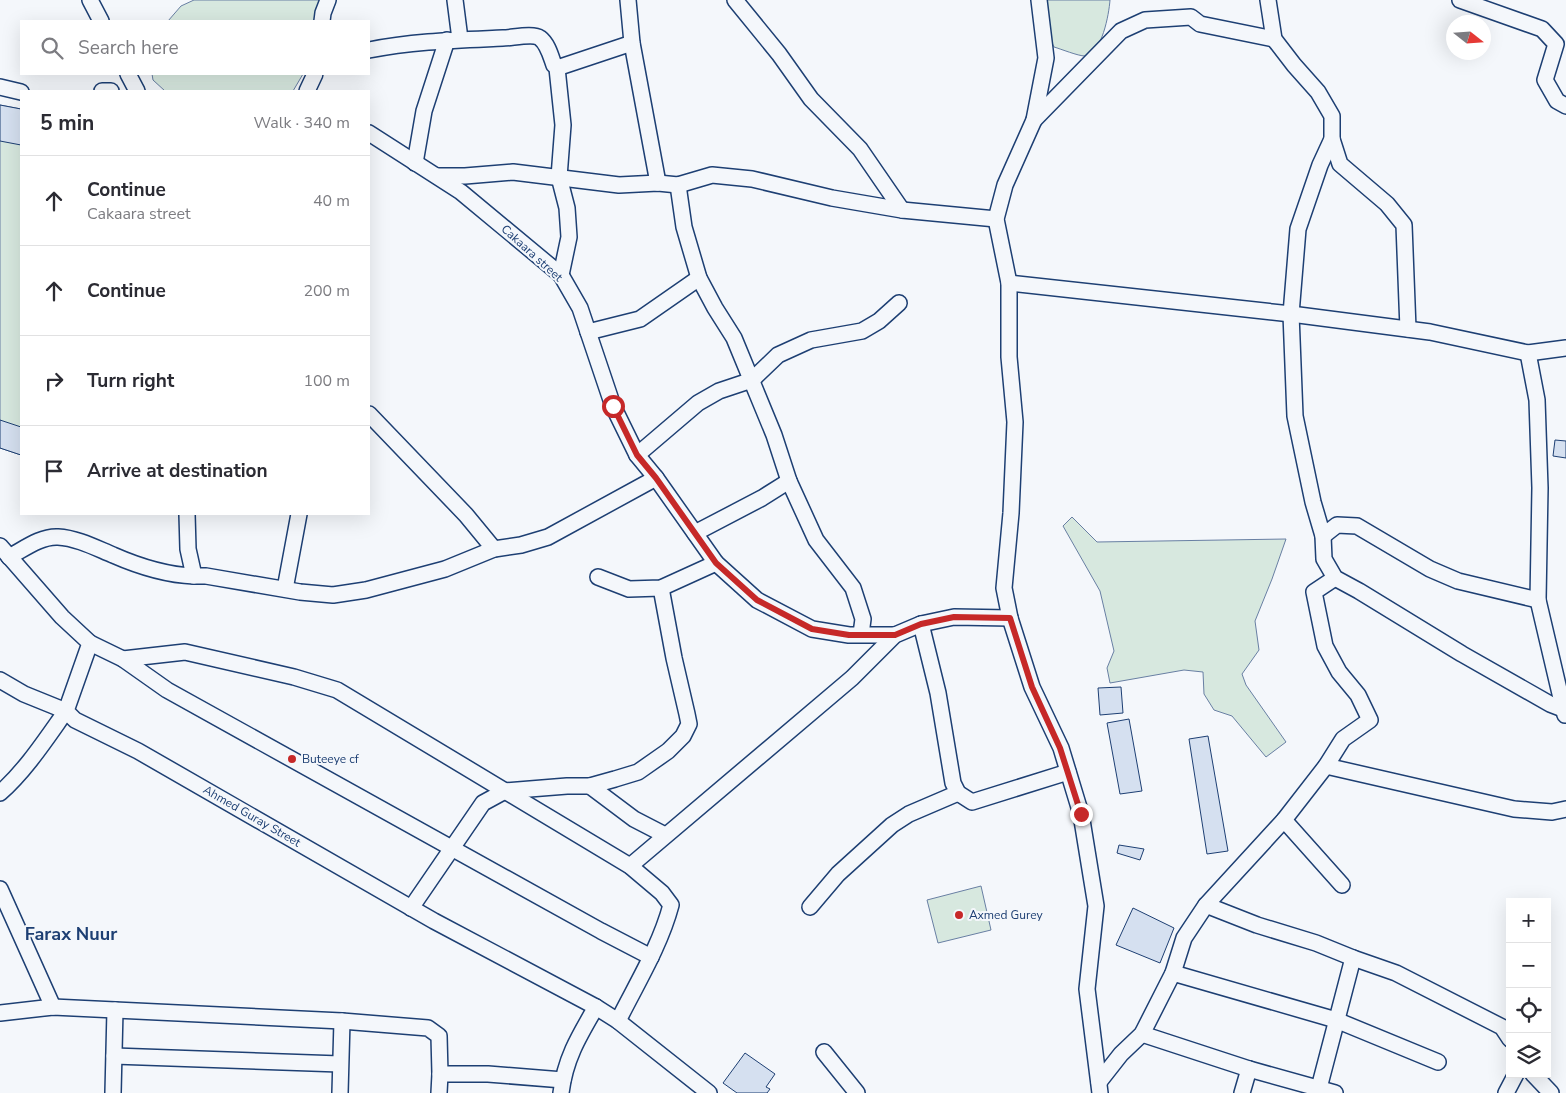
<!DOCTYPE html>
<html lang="en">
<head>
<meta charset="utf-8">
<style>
	:root { --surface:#fff; --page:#f2f2f3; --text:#2b2b33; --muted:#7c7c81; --line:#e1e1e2 }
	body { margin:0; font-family:"Nunito Sans",sans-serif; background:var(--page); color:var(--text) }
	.controls { position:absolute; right:15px; bottom:15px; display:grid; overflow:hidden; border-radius:0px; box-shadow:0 5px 20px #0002 }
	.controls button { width:45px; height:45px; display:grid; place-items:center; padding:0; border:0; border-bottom:1px solid var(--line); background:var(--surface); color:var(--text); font:25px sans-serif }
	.compass { position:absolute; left:1446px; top:15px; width:45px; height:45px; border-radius:50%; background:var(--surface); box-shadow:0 5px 20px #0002; rotate:107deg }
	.stop { position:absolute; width:15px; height:15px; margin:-11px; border:4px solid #c62828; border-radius:50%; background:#fff }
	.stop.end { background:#c62828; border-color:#fff; box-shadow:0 1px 5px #0008 }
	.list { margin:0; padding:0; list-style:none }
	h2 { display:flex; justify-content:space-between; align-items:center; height:65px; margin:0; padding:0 20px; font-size:21px }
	h2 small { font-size:16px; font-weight:400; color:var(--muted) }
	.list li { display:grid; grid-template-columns:32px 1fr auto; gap:15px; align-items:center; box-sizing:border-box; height:90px; padding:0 20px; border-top:1px solid var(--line) }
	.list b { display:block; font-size:19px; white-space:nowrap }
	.list p { margin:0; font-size:16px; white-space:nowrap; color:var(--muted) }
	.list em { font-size:16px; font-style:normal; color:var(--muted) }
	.icon { flex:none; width:28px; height:28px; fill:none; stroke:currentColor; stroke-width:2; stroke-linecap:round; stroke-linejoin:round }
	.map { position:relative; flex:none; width:1566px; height:1093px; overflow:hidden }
	.search { position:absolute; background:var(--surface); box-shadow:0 5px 20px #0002; left:20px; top:20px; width:350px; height:55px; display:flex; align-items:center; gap:12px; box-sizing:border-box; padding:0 18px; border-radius:0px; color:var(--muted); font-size:19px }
	.panel { position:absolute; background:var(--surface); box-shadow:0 5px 20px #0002; left:20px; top:90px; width:350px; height:425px; border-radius:0px }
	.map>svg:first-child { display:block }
	.green { fill:#d7e8df; stroke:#687fa3 }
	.building { fill:#d5e0f0; stroke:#1d3f73 }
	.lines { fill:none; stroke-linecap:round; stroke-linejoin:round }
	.minor-casing { stroke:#1d3f73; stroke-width:18 }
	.minor { stroke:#f4f7fb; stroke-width:15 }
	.route { stroke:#c62828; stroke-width:6 }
	.poi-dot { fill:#c62828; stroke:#f4f7fb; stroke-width:2 }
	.labels { text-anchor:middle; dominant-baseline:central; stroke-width:4; stroke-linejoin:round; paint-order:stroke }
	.street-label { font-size:12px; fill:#1d3f73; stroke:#f4f7fb }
	.poi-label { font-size:12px; fill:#1d3f73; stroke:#f4f7fb; text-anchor:start }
	.district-label { font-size:18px; font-weight:bold; fill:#1d3f73; stroke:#f4f7fb }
</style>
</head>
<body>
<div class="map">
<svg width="1566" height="1093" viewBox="0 0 1566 1093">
	<rect width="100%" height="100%" fill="#f4f7fb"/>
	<g class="green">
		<polygon points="194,0 321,0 317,21 168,21 181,6"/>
		<path d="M1045 0H1110C1109 14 1102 54 1085 56 1078 56 1061 49 1054 47L1049 37Z"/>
		<polygon points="152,74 303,74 293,91 165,91 153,80"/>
		<polygon points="0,105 21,109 21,455 0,448"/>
		<polygon points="1072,517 1097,542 1286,539 1272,579 1255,621 1259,650 1242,674 1246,685 1286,742 1266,757 1232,716 1214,710 1204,694 1203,672 1184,670 1110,683 1107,668 1114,651 1100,591 1063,526"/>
		<polygon points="981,886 991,930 938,943 927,900"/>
	</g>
	<g class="building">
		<polygon points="0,105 21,109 21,145 0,141"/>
		<polygon points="0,420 21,427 21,455 0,448"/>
		<polygon points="1555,440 1566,441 1566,458 1553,456"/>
		<polygon points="1121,687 1123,713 1100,715 1098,688"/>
		<polygon points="1129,719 1142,791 1120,794 1107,723"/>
		<polygon points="1208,736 1228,851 1207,854 1189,739"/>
		<polygon points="1119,845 1144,849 1140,860 1117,853"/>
		<polygon points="1133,908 1174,928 1160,963 1116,945"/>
		<polygon points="745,1053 775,1074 766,1087 770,1089 767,1093 737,1093 723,1083"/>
	</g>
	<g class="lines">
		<g class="minor-casing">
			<g id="minor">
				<polyline points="90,0 101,21"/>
				<polyline points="455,0 460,39"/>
				<polyline points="628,0 632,43 658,183"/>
				<polyline points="735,0 779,54 811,99 860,149 902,210"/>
				<polyline points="1039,0 1046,58 1034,120 1005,185 996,219 1009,283 1009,357 1015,422 1011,513 1004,588 1010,618 1032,687 1061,748 1081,814 1096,906 1087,989 1100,1093"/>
				<polyline points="1268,0 1274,39 1294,65 1318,92 1332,116 1332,139 1320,165 1298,229 1291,314 1295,416 1313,502 1323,536 1324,559 1335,578 1359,591 1462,654 1550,704 1563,709"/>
				<polyline points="1460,0 1542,29 1556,44 1545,80 1557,101 1566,106"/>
				<polyline points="322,21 323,13 328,0"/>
				<path d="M369 50C413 41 458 40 503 38 512 38 533 33 540 38 548 44 551 57 554 65L557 68 563 125 559 177 567 208 569 237 561 275"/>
				<polyline points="557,68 632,43"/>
				<polyline points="128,74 137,91"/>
				<polyline points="0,87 21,92"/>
				<polyline points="102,91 111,91"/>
				<polyline points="307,91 315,74"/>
				<polyline points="1034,120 1121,31 1145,20 1191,17 1200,24 1274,39"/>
				<polyline points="369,133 461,192 561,275 580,308 613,406 637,455 656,478 716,563 757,600 812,629 849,635 895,635"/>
				<polyline points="1332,139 1340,164 1387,204 1404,225 1408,329"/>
				<polyline points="415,163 424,111 447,40"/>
				<polyline points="437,176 465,176 513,172 619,185 658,183 678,185 712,175 752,179 832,198 902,210 996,219"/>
				<polyline points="678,185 684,227 699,278 715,308 734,338 774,435 789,481 816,540 853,588 863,619 861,634"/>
				<polyline points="1009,283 1291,314 1430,332 1528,353 1566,348"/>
				<polyline points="588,332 640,319 699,278"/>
				<polyline points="1528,353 1537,400 1540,488 1538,600 1565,715"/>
				<polyline points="369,414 466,515 494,549"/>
				<polyline points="637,455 698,403 719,391 752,380 778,355 811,340 862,331 879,321 899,303"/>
				<polyline points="187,514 188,549 194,576 206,576 300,592 333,595 366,590 445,569 494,549 521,545 548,537 656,478"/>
				<polyline points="695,533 762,498 789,481"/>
				<polyline points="1323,536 1337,525 1357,526 1430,569 1458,581 1538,600"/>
				<polyline points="0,546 62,617 90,643 66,711 75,720 138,751 434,921 596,1007 618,1021 709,1093"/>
				<path d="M9 557C24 549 41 536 58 537 77 538 96 548 113 555 138 566 166 575 194 576"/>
				<polyline points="598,577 629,589 661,588 716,563"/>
				<polyline points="285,589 299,514"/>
				<polyline points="921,624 938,693 953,783 958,793 972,802 1068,772"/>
				<polyline points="90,643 123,659 167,690 601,931 651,957"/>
				<path d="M123 659 185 652 294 677 337 690 630 866 662 893 671 905C660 946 637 983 618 1021"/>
				<path d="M0 680 24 694 66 711C46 739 26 770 0 793"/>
				<polyline points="1326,766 1514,809 1552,812 1566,809"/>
				<polyline points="590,786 634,819 665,835"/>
				<polyline points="1284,820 1342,885"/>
				<polyline points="630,866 852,678 895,635 921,624 954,617 1010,618"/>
				<polyline points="0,889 53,1007"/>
				<polyline points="1206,905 1257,925 1316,943 1353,958 1396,973 1502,1027 1510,1039"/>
				<polyline points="810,907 838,874 892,825 909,814 958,793"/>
				<polyline points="411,908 483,803 505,791 567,786 590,786 615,779 638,772 668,751 683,736 689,724 687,714 674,658 661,588"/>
				<polyline points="1173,973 1336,1020 1438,1062"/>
				<polyline points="0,1013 53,1007 342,1021 428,1028 439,1036 440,1074 439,1093"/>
				<polyline points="1142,1034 1249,1069 1335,1093"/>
				<polyline points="824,1052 857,1093"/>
				<polyline points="114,1056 340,1064"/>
				<polyline points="440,1074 488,1074 563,1080"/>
				<polyline points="1533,1074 1551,1093"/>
				<polyline points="1099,1082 1121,1054 1142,1034 1173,973 1184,938 1206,905 1284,820 1326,766 1343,739 1370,720 1358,695 1339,672 1325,646 1314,592 1335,578"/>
				<polyline points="1319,1088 1353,958"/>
				<polyline points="113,1093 115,1010"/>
				<polyline points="340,1093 342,1021"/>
				<path d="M561 1093C565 1059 579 1036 596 1007"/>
				<polyline points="1242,1093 1249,1069"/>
				<polyline points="1506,1093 1516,1074"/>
			</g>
		</g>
		<use href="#minor" class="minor"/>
	</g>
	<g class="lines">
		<polyline class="route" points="613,406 637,455 656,478 716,563 757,600 812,629 849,635 895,635 921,624 954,617 1010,618 1032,687 1060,748 1081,814"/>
	</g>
	<g class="poi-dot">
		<circle cx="292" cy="759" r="5"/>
		<circle cx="959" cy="915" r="5"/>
	</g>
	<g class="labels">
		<g class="street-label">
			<text transform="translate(532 253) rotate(42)">Cakaara street</text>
			<text transform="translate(252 816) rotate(30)">Ahmed Guray Street</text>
		</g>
		<g class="poi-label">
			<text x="302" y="759">Buteeye cf</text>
			<text x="969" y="915">Axmed Gurey</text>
		</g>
		<g class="district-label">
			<text x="71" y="934">Farax Nuur</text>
		</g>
	</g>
</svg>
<div class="controls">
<button>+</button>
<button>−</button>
<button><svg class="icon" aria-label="locate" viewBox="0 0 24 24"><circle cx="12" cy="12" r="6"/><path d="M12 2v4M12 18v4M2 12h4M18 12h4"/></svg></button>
<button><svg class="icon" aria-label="layers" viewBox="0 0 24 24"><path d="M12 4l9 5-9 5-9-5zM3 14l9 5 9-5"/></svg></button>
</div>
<svg class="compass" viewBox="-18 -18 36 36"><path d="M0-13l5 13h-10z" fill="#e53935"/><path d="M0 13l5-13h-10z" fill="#7c7c81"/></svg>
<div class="stop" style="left:613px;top:406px"></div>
<div class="stop end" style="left:1081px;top:814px"></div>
<div class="search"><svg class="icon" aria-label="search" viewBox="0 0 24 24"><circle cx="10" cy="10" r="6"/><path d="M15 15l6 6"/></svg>Search here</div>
<section class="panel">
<h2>5 min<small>Walk · 340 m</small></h2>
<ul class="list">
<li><svg class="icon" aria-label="ahead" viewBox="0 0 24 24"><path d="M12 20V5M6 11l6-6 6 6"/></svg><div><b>Continue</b><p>Cakaara street</p></div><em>40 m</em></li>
<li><svg class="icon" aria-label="ahead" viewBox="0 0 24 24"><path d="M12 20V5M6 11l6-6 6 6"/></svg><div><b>Continue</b></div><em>200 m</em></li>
<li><svg class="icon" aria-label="right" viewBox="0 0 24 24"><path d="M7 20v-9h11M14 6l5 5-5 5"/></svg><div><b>Turn right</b></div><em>100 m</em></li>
<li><svg class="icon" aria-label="arrive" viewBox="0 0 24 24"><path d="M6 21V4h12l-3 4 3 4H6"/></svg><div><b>Arrive at destination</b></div></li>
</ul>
</section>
</div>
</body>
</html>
